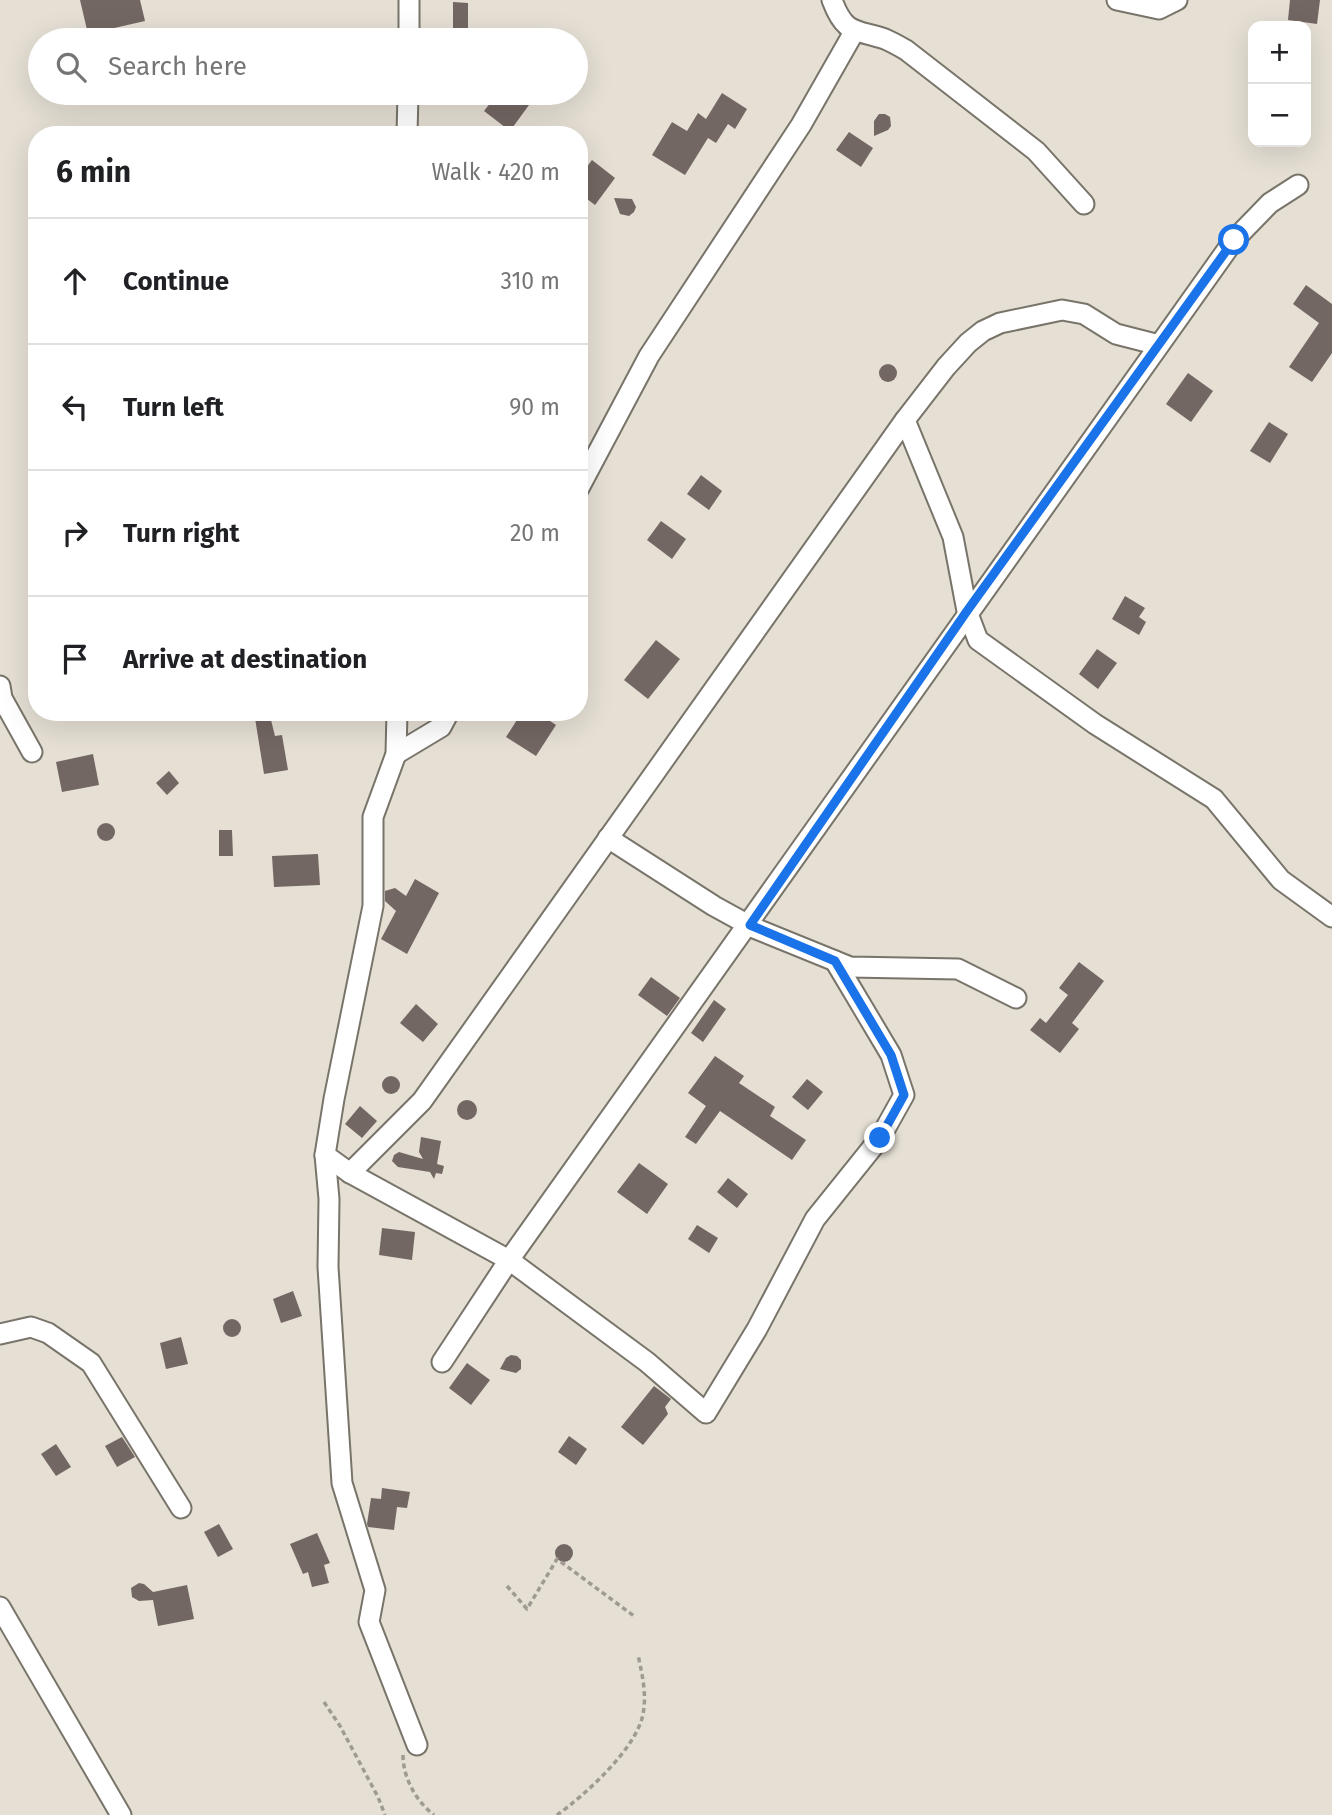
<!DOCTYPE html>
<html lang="en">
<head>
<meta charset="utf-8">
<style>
	:root { --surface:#fff; --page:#f2f2f2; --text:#202124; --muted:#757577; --line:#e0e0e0 }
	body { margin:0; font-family:"Fira Sans",sans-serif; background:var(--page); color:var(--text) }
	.controls { position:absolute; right:21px; top:21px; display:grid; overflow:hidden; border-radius:14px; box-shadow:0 7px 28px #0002 }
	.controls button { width:63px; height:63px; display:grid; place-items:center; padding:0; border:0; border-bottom:2px solid var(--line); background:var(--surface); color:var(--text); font:35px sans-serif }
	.stop { position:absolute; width:21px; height:21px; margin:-16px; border:5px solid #1a73e8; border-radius:50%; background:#fff }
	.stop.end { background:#1a73e8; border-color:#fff; box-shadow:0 2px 7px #0008 }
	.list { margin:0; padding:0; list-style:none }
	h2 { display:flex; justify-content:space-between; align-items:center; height:91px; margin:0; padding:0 28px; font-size:30px }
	h2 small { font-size:23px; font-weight:400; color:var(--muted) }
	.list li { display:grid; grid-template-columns:46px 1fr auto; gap:21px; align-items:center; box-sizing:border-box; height:126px; padding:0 28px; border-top:2px solid var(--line) }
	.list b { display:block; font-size:26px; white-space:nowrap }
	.list em { font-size:23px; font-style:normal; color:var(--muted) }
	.icon { flex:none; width:38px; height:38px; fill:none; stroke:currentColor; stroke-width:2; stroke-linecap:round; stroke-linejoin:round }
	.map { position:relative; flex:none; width:1332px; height:1815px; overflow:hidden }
	.search { position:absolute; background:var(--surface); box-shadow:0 7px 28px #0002; left:28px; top:28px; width:560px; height:77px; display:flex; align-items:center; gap:18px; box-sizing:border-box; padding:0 24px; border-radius:38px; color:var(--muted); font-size:26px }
	.panel { position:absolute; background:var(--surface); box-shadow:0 7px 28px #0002; left:28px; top:126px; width:560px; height:595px; border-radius:28px }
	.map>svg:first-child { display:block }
	.building { fill:#736763 }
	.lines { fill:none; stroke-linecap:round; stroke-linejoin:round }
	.street-casing { stroke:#79746a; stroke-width:23 }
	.path { stroke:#9f9b93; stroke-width:3.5; stroke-dasharray:5 3.5; stroke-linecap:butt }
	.street { stroke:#fff; stroke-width:19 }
	.route { stroke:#1a73e8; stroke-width:9 }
</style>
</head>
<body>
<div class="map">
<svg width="1332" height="1815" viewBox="0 0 1332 1815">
	<rect width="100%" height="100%" fill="#e5dfd4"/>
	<g class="building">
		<polygon points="80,0 140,0 145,21 88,34"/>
		<polygon points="1290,0 1320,0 1317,24 1288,20"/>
		<polygon points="453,2 468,3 468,40 453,40"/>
		<polygon points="498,93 513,93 529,105 510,131 484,111"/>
		<polygon points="722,93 747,109 735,129 728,124 716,143 708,138 685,175 652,155 672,122 687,131 698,113 706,119"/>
		<polygon points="879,114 885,114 890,117 891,126 888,130 874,136 874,121"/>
		<polygon points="849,132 873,148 861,167 836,150"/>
		<polygon points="592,160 615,178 595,205 579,193 579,177"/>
		<polygon points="614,198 632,199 636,207 634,212 629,216 620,214"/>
		<polygon points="1306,285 1332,304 1332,353 1312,382 1289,367 1319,323 1293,304"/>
		<circle cx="888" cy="373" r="9"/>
		<polygon points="1188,373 1213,391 1191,422 1166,404"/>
		<polygon points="1269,422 1288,434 1270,463 1250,451"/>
		<polygon points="701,475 722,491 709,510 687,494"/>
		<polygon points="661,521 686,539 672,559 647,540"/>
		<polygon points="1125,596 1145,608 1139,617 1146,622 1139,635 1112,619"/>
		<polygon points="656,640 680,659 648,699 624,680"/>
		<polygon points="1097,649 1117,663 1098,689 1079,674"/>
		<polygon points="254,712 269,712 275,736 282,735 288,770 264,774"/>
		<polygon points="522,712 537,712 556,725 536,756 506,737"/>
		<polygon points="93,754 99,785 62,792 56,762"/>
		<polygon points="169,771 179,783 167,795 156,783"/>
		<circle cx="106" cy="832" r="9"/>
		<polygon points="219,830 232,830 233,856 219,856"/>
		<polygon points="318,854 320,885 274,887 272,856"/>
		<polygon points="415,879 439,893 407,954 381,939 396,911 385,901 385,891 395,888 406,896"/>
		<polygon points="1079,962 1104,981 1072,1023 1079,1029 1060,1053 1030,1030 1040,1018 1046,1023 1068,995 1059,988"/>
		<polygon points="651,977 680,998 667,1016 638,995"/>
		<polygon points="714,1000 726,1009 703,1042 691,1033"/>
		<polygon points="416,1004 438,1024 423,1042 400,1023"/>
		<polygon points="715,1056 744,1076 739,1083 775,1107 770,1116 806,1140 792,1160 720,1111 696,1144 685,1137 706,1106 688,1093"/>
		<circle cx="391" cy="1085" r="9"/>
		<polygon points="807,1079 823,1092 808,1110 792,1097"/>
		<circle cx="467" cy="1110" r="10"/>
		<polygon points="360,1106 377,1121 362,1138 345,1124"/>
		<polygon points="421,1137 441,1141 437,1164 444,1166 442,1174 436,1173 434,1179 430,1172 398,1167 392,1161 394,1155 399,1152 423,1159 419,1152"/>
		<polygon points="639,1163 668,1184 647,1214 617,1192"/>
		<polygon points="728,1178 748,1194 737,1208 717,1192"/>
		<polygon points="697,1225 718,1238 709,1253 688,1239"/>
		<polygon points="382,1228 415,1232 412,1260 379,1255"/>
		<polygon points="293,1291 302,1316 281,1323 273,1299"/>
		<circle cx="232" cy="1328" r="9"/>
		<polygon points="181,1337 188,1364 166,1369 160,1343"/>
		<polygon points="511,1355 517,1356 521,1360 521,1369 516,1373 500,1369 506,1358"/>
		<polygon points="467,1363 490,1380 471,1405 449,1388"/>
		<polygon points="654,1386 671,1399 665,1407 668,1414 643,1445 621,1427"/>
		<polygon points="569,1436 587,1449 576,1465 558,1452"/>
		<polygon points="122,1437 135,1457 117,1467 105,1446"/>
		<polygon points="56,1444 71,1467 56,1476 41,1454"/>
		<polygon points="382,1488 410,1492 407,1508 397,1507 394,1530 368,1527 367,1524 371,1498 381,1499"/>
		<polygon points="219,1524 233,1549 218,1557 204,1532"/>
		<polygon points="317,1533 330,1563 324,1565 329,1583 312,1587 308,1572 303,1574 290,1544"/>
		<circle cx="564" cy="1553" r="9"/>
		<polygon points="139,1583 144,1584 153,1592 187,1585 194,1619 158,1626 153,1600 139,1601 132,1597 131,1588"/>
	</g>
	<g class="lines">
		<g class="street-casing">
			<g id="street">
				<path d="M832 0C845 35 855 29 885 39 892 42 899 46 906 50L1036 151 1084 204"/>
				<polyline points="1117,0 1159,9 1177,0"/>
				<polyline points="409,40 409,0"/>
				<polyline points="407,135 408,93"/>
				<polyline points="905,420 953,537 967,611 978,640 1095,724 1214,799 1281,880 1332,917"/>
				<polyline points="579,488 649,356 801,125 854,32"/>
				<polyline points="0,686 2,698 32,752"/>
				<path d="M397 712 396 754 373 817V906L334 1099 325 1155 350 1173 509 1260C752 921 990 578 1234 240L1270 203 1298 185"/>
				<polyline points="396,754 441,727 449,712"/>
				<polyline points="608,838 714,906 754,928 850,967 958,969 1016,998"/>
				<polyline points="325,1155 329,1199 328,1267 342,1483 375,1590 369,1622 417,1745"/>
				<polyline points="350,1173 422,1101 905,420 946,367 968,343 983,331 1000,323 1062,310 1084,314 1116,334 1159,345"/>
				<polyline points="0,1334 31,1327 48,1333 91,1363 181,1508"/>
				<polyline points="442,1362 509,1260 647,1362 706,1413 757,1329 815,1219 880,1138 904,1095 891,1055 835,961"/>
				<polyline points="0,1607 121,1815"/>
			</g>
		</g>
		<g class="path">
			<polyline points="507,1586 527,1609 557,1559 634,1616"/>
			<polyline points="324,1702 340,1726 378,1797 385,1815"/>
			<path d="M403 1755C403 1778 416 1801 434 1815"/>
			<path d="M557 1815C585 1795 637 1748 643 1714 647 1694 642 1674 638 1655"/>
		</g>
		<use href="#street" class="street"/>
	</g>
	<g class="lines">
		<polyline class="route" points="880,1138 904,1095 891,1055 835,961 750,925 967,611 1234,240"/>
	</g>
</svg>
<div class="controls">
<button>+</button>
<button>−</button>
</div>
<div class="stop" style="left:1234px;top:240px"></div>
<div class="stop end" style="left:880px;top:1138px"></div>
<div class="search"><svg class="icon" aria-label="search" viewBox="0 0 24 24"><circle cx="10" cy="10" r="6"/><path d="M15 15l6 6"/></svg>Search here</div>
<section class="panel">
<h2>6 min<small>Walk · 420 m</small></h2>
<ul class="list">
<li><svg class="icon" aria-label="ahead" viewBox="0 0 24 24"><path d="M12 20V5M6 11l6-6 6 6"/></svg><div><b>Continue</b></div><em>310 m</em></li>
<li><svg class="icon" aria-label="left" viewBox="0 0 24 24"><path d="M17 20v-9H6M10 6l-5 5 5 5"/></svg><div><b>Turn left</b></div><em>90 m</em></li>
<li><svg class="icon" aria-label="right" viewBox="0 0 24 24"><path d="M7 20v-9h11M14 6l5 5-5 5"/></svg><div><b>Turn right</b></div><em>20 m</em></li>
<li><svg class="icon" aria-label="arrive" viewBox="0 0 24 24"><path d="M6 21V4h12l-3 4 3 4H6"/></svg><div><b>Arrive at destination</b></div></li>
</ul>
</section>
</div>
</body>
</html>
